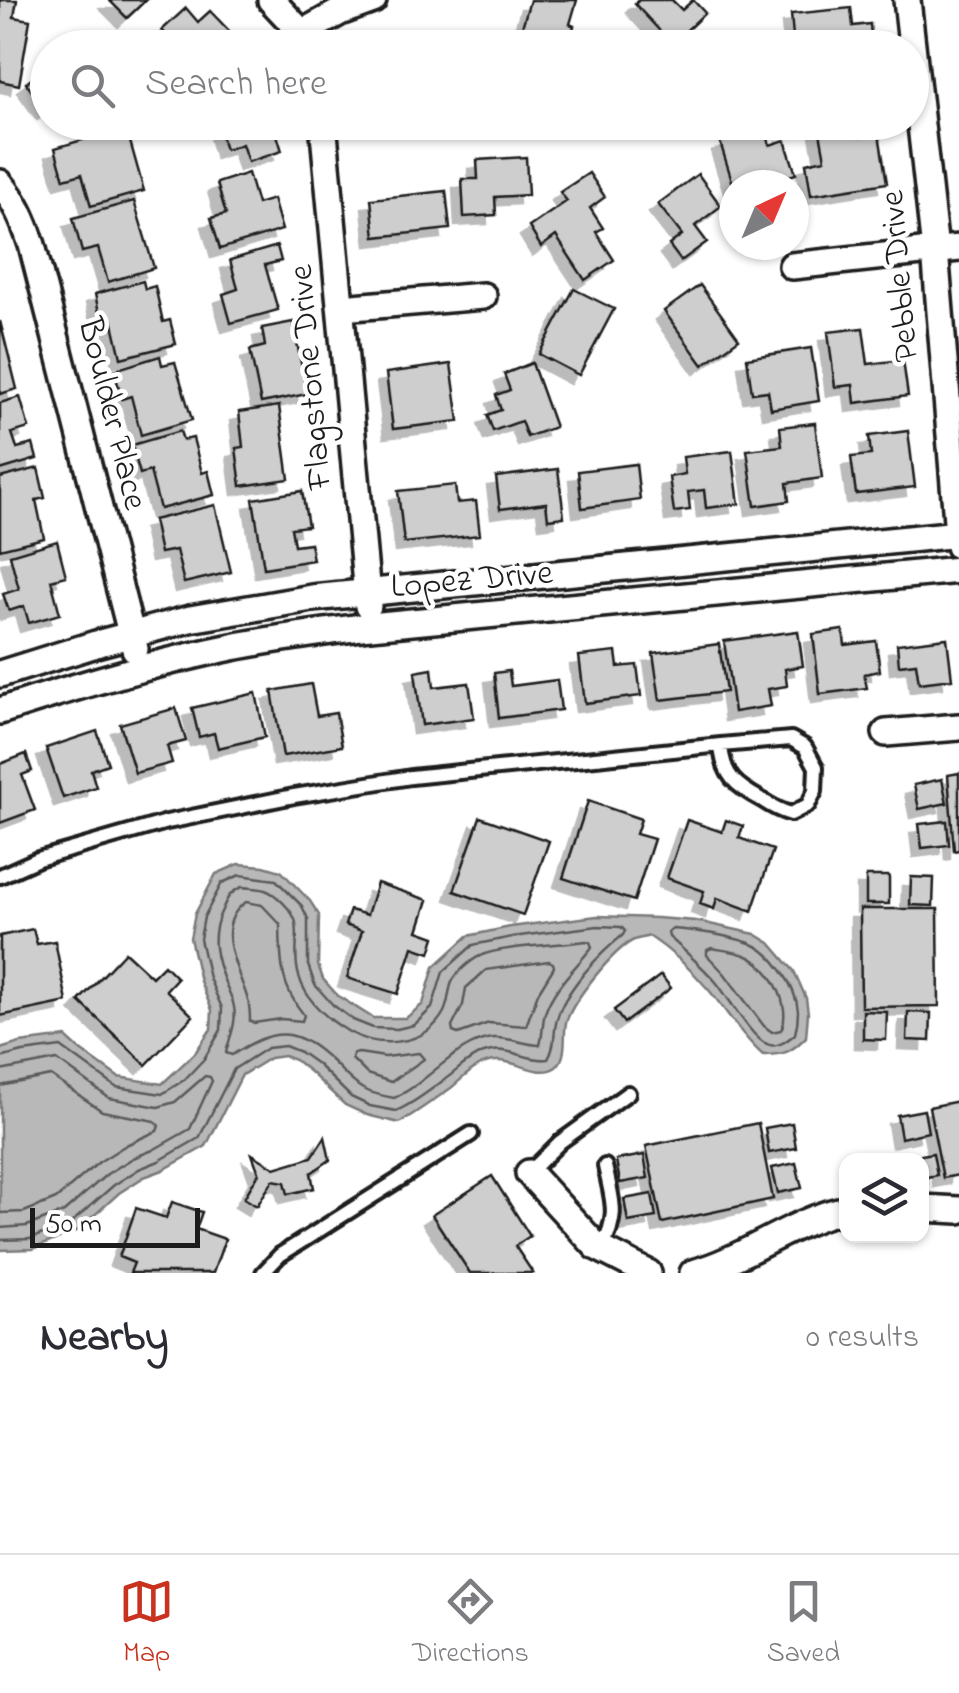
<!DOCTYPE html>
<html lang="en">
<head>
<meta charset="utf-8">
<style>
	:root { --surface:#fff; --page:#f7f7f7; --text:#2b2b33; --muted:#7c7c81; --line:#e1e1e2; --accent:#c8321e }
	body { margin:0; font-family:"Indie Flower",sans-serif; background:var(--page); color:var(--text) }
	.controls { position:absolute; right:30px; bottom:30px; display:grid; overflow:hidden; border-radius:20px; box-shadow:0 2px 8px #0004 }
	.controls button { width:90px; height:90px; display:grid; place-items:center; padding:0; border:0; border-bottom:2px solid var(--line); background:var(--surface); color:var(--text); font:50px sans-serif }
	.compass { position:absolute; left:719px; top:170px; width:90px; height:90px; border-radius:50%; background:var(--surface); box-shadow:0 2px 8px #0004; rotate:44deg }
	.scale { position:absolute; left:30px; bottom:25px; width:170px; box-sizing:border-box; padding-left:10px; border:5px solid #1c1c1c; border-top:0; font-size:28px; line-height:35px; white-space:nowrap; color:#1c1c1c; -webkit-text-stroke:8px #fff; paint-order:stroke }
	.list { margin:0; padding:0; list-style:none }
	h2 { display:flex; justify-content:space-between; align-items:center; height:130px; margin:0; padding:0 40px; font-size:42px }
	h2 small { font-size:32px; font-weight:400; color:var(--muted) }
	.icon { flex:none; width:55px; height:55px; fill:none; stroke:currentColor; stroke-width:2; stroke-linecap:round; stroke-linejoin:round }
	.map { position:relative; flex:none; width:959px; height:1273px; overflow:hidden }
	.search { position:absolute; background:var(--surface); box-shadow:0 2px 8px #0004; left:30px; right:30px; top:30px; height:110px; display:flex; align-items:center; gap:25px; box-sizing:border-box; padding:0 35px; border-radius:55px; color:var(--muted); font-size:38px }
	.sheet { height:280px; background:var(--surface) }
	nav { display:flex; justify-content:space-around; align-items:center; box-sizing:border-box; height:140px; border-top:2px solid var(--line); background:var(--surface); font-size:28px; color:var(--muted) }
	nav a { display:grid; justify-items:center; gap:5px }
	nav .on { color:var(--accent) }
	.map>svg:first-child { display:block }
	.water { fill:#b8b8b8; stroke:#7a7a7a; stroke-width:2.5 }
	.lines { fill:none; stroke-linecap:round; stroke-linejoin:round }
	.shore { stroke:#5a5a5a; stroke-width:2.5 }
	.building { fill:#cecece; stroke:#1c1c1c; stroke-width:2.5; filter:url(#shadow) }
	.lane-casing { stroke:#1c1c1c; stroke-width:20 }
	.street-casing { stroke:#1c1c1c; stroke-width:32 }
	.lane { stroke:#fff; stroke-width:12 }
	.street { stroke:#fff; stroke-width:25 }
	.labels { text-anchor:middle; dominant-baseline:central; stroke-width:9; stroke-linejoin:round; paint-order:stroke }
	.street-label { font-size:35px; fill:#1c1c1c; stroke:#fff }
</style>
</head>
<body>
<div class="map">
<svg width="959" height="1273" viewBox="0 0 959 1273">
	<defs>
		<filter id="shadow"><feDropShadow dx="-9" dy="9" stdDeviation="0" flood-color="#0004"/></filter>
	</defs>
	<rect width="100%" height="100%" fill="#fff"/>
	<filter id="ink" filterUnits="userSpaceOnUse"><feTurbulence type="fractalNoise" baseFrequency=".01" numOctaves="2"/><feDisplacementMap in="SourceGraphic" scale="20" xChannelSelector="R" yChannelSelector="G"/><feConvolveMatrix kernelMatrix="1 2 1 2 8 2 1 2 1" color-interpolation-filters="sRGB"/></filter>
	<g filter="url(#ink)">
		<path class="water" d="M239 864 264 866 281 871 310 901 319 915 318 965 323 979 338 996 373 1018H406L423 1004 434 967 468 936 510 927 597 916 657 918 696 921 755 934 770 943 794 971 806 998 808 1013 806 1037C791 1052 785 1055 763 1055 741 1036 727 1011 708 989 691 969 670 950 649 936 648 937 635 939 634 940 614 949 572 1001 566 1023 563 1036 568 1057 556 1067 539 1079 515 1059 496 1061 476 1062 465 1077 451 1088 434 1100 417 1112 399 1123L367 1115 345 1105 310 1072 295 1060 284 1056 270 1058 242 1075 206 1146 163 1170 144 1177 119 1193 77 1231 33 1249 0 1250V1049L20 1043 66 1037 79 1049 118 1077 162 1084 195 1053 211 1029 212 1010 200 981 190 938 195 914 216 874Z"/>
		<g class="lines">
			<g class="shore">
				<path d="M242 887C249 888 258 888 265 890 275 893 294 911 296 923 299 940 293 958 299 976 306 1001 327 1019 349 1032 380 1049 426 1046 444 1012 449 1002 448 992 452 982 456 973 471 960 480 956 500 946 561 945 586 941L590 942 592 947C576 968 554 986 545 1013 542 1024 543 1035 540 1045 525 1045 510 1037 494 1038 458 1040 427 1084 394 1098 383 1096 373 1094 363 1089 351 1082 342 1071 333 1062 295 1025 274 1028 232 1055L226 1053C229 1038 237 1024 234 1007 233 1000 229 992 226 985 215 959 209 936 222 910 227 898 230 892 242 887Z"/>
				<path d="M246 902 262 905 280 924C281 961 279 984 304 1015L302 1021 281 1019 254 1023 250 1021C250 1013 250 1005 247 997 238 968 212 925 246 902Z"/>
				<path d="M673 929C698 931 726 935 750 943 773 952 796 986 798 1011 798 1018 797 1026 795 1034 788 1040 777 1049 767 1044 752 1039 727 995 716 982 702 966 685 951 669 937L668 932Z"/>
				<path d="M712 948C722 950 734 951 745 955 770 964 793 1006 781 1030L772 1032 764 1026 724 973 707 955V950Z"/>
				<polygon points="549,961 553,963 554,967 538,993 526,1026 489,1023 458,1034 453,1032 452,1027 463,1005 466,988 486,970"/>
				<polygon points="359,1053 385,1057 419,1053 424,1059 391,1082 367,1074 352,1059 353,1054"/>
				<path d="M0 1058 23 1052 61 1047 116 1087 162 1094 184 1080 204 1059 221 1030 222 1008 209 978 200 939 204 917 222 883 240 875 276 880 302 906 308 919V965L315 985 333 1005 353 1020 373 1028 397 1029 414 1025 432 1008 443 972 473 945 512 937 598 926 621 927 625 931 623 935C600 953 565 990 557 1019 553 1033 556 1046 548 1059 530 1062 512 1048 492 1051 472 1054 460 1069 444 1080 429 1091 413 1104 396 1111L370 1106 351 1097 317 1064 300 1052 285 1046 267 1048 234 1069 199 1138 159 1161 139 1169 114 1185 71 1223 30 1239 0 1240"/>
				<polyline points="0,1071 57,1060 109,1098 158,1107 175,1102 205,1076 210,1077 212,1081 190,1129 153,1150 133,1158 107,1174 64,1212 27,1226 0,1228"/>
				<polyline points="0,1086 51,1076 102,1111 155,1121 159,1126 157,1131 126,1145 99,1162 56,1199 24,1212 0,1213"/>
			</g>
		</g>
		<g class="building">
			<polygon points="0,0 17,0 14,17 30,20 19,85 0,81"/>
			<polygon points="109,0 146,0 127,18"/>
			<polygon points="530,0 577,0 570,24 574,26 568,48 516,48"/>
			<polygon points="639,0 672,0 682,10 693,0 705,13 672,44 635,4"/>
			<polygon points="186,8 198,22 210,11 235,37 224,48 179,48 162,30"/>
			<polygon points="851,8 853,26 870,24 872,48 828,48 828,45 794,48 791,14"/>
			<polygon points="725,40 782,45 782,48 724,48"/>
			<polygon points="48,67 48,110 46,111 26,83"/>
			<polygon points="217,122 273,122 282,151 248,162 242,144 225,150"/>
			<polygon points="848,122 858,122 860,137 879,134 887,183 811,195 806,163 825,159 819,127"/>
			<polygon points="126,127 144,191 91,206 82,174 64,179 55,148"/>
			<polygon points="765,128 770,145 785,140 796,174 760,185 734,185 734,187 720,142"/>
			<polygon points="526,157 528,195 495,197 496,215 464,217 462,179 478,179 477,160"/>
			<polygon points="248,173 257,204 273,199 282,230 220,249 211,218 226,214 217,183"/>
			<polygon points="589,173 605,197 590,208 603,228 596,232 614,260 585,280 556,236 541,247 529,227 567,201 560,192"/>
			<polygon points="698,174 721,206 695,226 707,242 681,261 669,245 682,235 658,204"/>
			<polygon points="446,191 450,229 375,237 371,199"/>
			<polygon points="134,201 154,268 108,282 98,248 82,252 73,218"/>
			<polygon points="277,246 281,261 265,265 278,310 231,323 223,294 238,289 230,260"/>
			<polygon points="143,281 145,289 155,286 163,322 170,320 176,344 121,358 112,319 101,322 95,294"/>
			<polygon points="700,285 739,339 703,365 664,311"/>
			<polygon points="574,289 614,309 579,375 539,354"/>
			<polygon points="0,321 17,389 0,394"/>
			<polygon points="293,322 307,394 261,403 250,350 265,346 262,328"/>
			<polygon points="863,328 868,364 903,360 908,396 855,403 853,385 835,387 828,332"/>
			<polygon points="811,348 819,401 771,409 768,391 752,393 747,358"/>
			<polygon points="160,356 162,365 175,362 192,420 141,435 131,396 122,399 114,370"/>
			<polygon points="532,363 555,427 527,437 521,421 493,431 487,415 501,410 496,395 510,390 504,374"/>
			<polygon points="451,364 459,421 393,429 386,373"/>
			<polygon points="20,397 29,428 12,433 17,448 33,444 37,459 0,470 0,403"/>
			<polygon points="279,406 289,479 241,486 236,448 243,447 239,412"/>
			<polygon points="815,423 822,478 787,483 789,501 755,506 747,450 782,446 780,427"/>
			<polygon points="180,431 183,440 193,438 202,473 208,471 214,495 160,509 150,471 140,474 132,445"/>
			<polygon points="908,431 915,487 856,494 851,457 871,455 869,436"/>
			<polygon points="732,451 739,504 706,508 704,490 688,492 690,510 674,512 669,477 685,474 683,457"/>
			<polygon points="636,464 640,500 582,508 578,471"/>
			<polygon points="38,468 45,498 36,500 44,538 0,549 0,478"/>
			<polygon points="558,469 564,517 548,519 546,503 500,509 496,477"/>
			<polygon points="455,485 457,503 476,501 480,535 404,543 398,491"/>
			<polygon points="302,491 308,526 291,528 294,545 310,543 313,560 264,568 253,499"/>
			<polygon points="215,505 231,572 184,583 176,550 160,553 153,520"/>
			<polygon points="57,541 66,576 51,580 60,614 29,623 24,606 9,611 3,594 19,589 10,555"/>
			<polygon points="843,630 845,645 876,641 880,671 864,674 867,688 820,694 813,634"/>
			<polygon points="798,631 803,666 785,669 787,686 768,689 771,706 734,712 724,641"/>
			<polygon points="947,638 952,679 919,683 916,663 899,665 897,644"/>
			<polygon points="719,644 726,692 660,700 653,653"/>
			<polygon points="616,652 618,667 637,665 641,696 585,703 579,656"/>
			<polygon points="432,669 434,687 469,683 474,718 422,725 415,672"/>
			<polygon points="509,671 511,686 557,680 561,710 499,718 494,673"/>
			<polygon points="311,684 317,716 336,713 342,746 283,756 272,691"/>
			<polygon points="256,693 265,737 218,748 214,733 199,737 192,708"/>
			<polygon points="176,708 186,741 167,746 172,763 135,773 120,724"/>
			<polygon points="97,731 108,764 91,770 96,787 63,798 46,748"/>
			<polygon points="26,754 32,771 22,775 35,810 0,823 0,764"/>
			<polygon points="959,773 959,850 954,851 948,775"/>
			<polygon points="942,779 947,803 919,809 914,785"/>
			<polygon points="588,801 641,819 636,834 654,839 634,901 563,878"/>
			<polygon points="480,817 549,841 523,915 454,891"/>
			<polygon points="687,820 722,832 726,820 743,826 739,838 773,850 752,911 717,898 714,909 700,904 704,891 667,878"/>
			<polygon points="947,821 949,845 922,848 919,824"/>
			<rect x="866" y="876" width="23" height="28"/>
			<polygon points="911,877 934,878 933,906 910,905"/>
			<polygon points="377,883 428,900 418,931 435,937 430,953 413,947 398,994 347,978 362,931 345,925 350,910 367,915"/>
			<polygon points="860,909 938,909 939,1006 861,1007"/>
			<polygon points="33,929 37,944 55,941 67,1002 0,1016 0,936"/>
			<polygon points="125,952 152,977 164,965 177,978 166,990 193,1016 146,1065 79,1001"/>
			<polygon points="661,975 671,988 624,1023 614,1010"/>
			<polygon points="863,1011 887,1012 886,1040 863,1039"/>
			<polygon points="908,1012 931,1013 930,1041 907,1040"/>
			<polygon points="959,1101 959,1175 943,1178 929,1107"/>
			<polygon points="924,1110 928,1132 901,1138 897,1115"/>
			<polygon points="758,1123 773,1199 662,1223 646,1146"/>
			<polygon points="792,1123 796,1148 769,1153 765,1128"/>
			<polygon points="325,1137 330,1160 311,1173 314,1188 288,1194 285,1182 273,1180 257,1206 244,1198 259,1173 252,1154 275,1168 312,1157"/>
			<polygon points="933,1153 937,1175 922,1178 922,1160 905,1160 905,1158"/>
			<polygon points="644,1155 648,1178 620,1183 616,1160"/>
			<polygon points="796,1163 802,1188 778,1193 772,1168"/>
			<polygon points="492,1176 530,1236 515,1246 533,1273 470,1273 432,1215"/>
			<polygon points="652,1194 656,1217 628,1222 624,1199"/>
			<polygon points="172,1202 202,1212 196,1229 225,1239 213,1273 130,1273 134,1263 119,1257 136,1208 166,1218"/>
		</g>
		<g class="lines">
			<g class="lane-casing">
				<g id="lane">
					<path d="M0 876 38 859 167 822 294 796 411 777 721 745 791 739 805 747 816 767 815 791 808 805 791 814C780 811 771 806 762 800 736 786 723 776 721 745"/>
					<polyline points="529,1173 560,1142 628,1093"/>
					<path d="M602 1250C619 1211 613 1205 605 1166"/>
					<polyline points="263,1273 280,1255 471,1134"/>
				</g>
			</g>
			<g class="street-casing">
				<g id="street">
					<polyline points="271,0 302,33 309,48"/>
					<polyline points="907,0 935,250 959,546"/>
					<polyline points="302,33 340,12 373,0"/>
					<polyline points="323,122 368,606"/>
					<path d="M0 183C16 202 24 221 32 245L135 649"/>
					<polyline points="792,266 959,248"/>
					<polyline points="341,308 483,296"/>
					<polyline points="0,674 96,644 190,619 312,598 959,534"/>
					<path d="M0 711C76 686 153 663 232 647 277 638 324 632 370 626L959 570"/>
					<polyline points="886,733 959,727"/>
					<polyline points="529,1173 597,1247 648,1273"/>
					<polyline points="922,1208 959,1210"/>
					<path d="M693 1273C747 1258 792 1221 846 1209"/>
				</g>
			</g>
			<use href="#lane" class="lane"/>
			<use href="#street" class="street"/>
		</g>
	</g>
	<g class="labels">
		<g class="street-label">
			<text transform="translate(901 276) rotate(-95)">Pebble Drive</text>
			<text transform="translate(312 377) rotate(-95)">Flagstone Drive</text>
			<text transform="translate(111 414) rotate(76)">Boulder Place</text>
			<text transform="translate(472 581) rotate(-5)">Lopez Drive</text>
		</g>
	</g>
</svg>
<div class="controls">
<button><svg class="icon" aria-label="layers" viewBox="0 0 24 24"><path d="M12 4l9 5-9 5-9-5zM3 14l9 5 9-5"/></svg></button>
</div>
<svg class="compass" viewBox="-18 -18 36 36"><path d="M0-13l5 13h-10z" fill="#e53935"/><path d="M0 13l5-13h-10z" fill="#7c7c81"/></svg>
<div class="scale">50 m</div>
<div class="search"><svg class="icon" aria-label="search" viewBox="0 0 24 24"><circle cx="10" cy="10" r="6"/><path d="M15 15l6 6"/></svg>Search here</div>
</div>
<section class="sheet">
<h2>Nearby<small>0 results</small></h2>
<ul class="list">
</ul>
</section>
<nav>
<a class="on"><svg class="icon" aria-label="map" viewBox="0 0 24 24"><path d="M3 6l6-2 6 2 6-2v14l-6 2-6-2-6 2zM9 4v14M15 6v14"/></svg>Map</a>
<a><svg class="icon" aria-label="directions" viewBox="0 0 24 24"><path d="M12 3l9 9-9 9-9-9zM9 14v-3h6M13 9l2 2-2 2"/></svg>Directions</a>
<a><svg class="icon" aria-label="saved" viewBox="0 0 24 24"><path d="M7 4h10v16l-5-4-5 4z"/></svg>Saved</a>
</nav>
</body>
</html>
